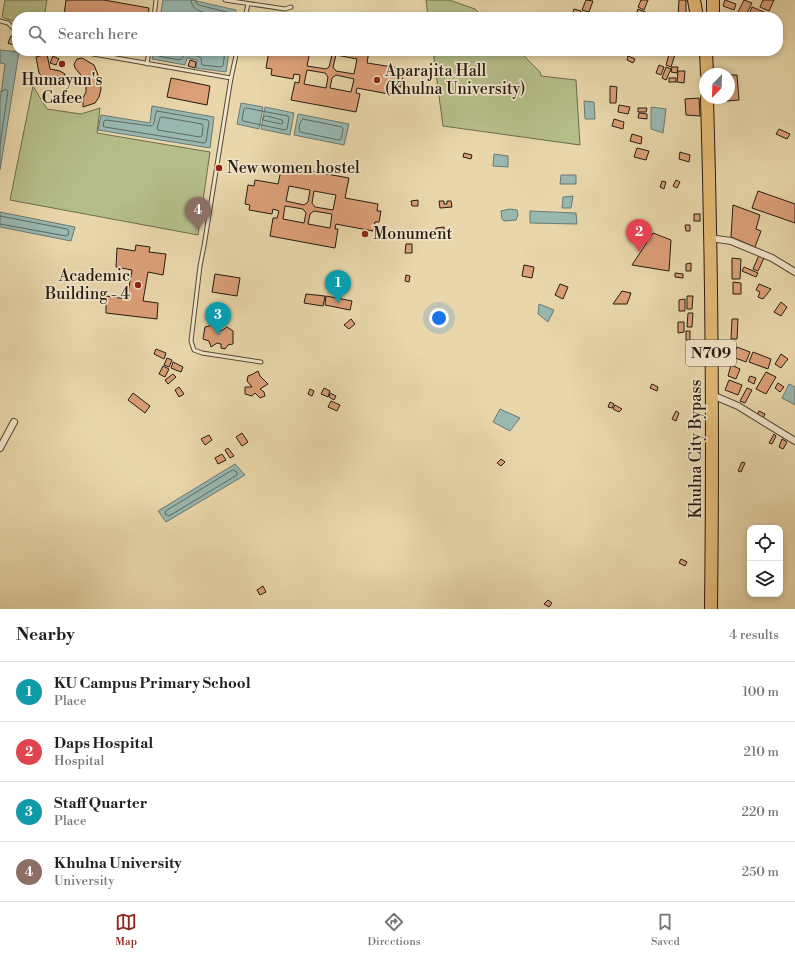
<!DOCTYPE html>
<html lang="en">
<head>
<meta charset="utf-8">
<style>
	:root { --surface:#fff; --page:#f6f6f6; --text:#202124; --muted:#757577; --line:#e0e0e0; --accent:#8f2418 }
	body { margin:0; font-family:"Libre Bodoni",serif; background:var(--page); color:var(--text) }
	.controls { position:absolute; right:12px; bottom:12px; display:grid; overflow:hidden; border-radius:8px; box-shadow:0 2px 6px #0003 }
	.controls button { width:36px; height:36px; display:grid; place-items:center; padding:0; border:0; border-bottom:1px solid var(--line); background:var(--surface); color:var(--text); font:20px sans-serif }
	.compass { position:absolute; left:699px; top:68px; width:36px; height:36px; border-radius:50%; background:var(--surface); box-shadow:0 2px 6px #0003; rotate:203deg }
	.you { position:absolute; left:439px; top:318px; width:14px; height:14px; margin:-10px; border:3px solid #fff; border-radius:50%; background:#1a73e8; box-shadow:0 0 0 6px #1a73e833 }
	.badge { display:grid; place-items:center; width:26px; height:26px; border-radius:50%; background:var(--accent); color:#fff; font-size:13px; font-weight:700 }
	.pin { position:absolute; translate:-50% -33px; filter:drop-shadow(0 1px 2px #0008) }
	.pin::after { content:''; position:absolute; top:21px; width:14px; height:12px; background:inherit; clip-path:polygon(0 0,100% 0,50% 100%) }
	.list { margin:0; padding:0; list-style:none }
	h2 { display:flex; justify-content:space-between; align-items:center; height:52px; margin:0; padding:0 16px; font-size:17px }
	h2 small { font-size:13px; font-weight:400; color:var(--muted) }
	.list li { display:grid; grid-template-columns:26px 1fr auto; gap:12px; align-items:center; box-sizing:border-box; height:60px; padding:0 16px; border-top:1px solid var(--line) }
	.list b { display:block; font-size:15px; white-space:nowrap }
	.list p { margin:0; font-size:13px; white-space:nowrap; color:var(--muted) }
	.list em { font-size:13px; font-style:normal; color:var(--muted) }
	.icon { flex:none; width:22px; height:22px; fill:none; stroke:currentColor; stroke-width:2; stroke-linecap:round; stroke-linejoin:round }
	.map { position:relative; flex:none; width:795px; height:609px; overflow:hidden }
	.search { position:absolute; background:var(--surface); box-shadow:0 2px 6px #0003; left:12px; right:12px; top:12px; height:44px; display:flex; align-items:center; gap:10px; box-sizing:border-box; padding:0 14px; border-radius:16px; color:var(--muted); font-size:15px }
	.sheet { height:292px; background:var(--surface) }
	nav { display:flex; justify-content:space-around; align-items:center; box-sizing:border-box; height:56px; border-top:1px solid var(--line); background:var(--surface); font-size:11px; color:var(--muted) }
	nav a { display:grid; justify-items:center; gap:2px }
	nav .on { color:var(--accent) }
	.map>svg:first-child { display:block }
	.green { fill:#b5be8a; stroke:#6c6c4e }
	.water { fill:#99b8b0; stroke:#6a7971 }
	.lines { fill:none; stroke-linecap:round; stroke-linejoin:round }
	.shore { stroke:#5e6961; stroke-width:1 }
	.building { fill:#dc9f78; stroke:#231a12; fill-rule:evenodd }
	.lane-casing { stroke:#544938; stroke-width:5 }
	.street-casing { stroke:#544938; stroke-width:8 }
	.highway-casing { stroke:#231a12; stroke-width:14 }
	.lane { stroke:#f1e5c8; stroke-width:3 }
	.street { stroke:#f1e5c8; stroke-width:6 }
	.highway { stroke:#e4bc76; stroke-width:12 }
	.poi-dot { fill:#8f2418; stroke:#f1e5c8; stroke-width:1.5 }
	.labels { text-anchor:middle; dominant-baseline:central; stroke-width:3.5; stroke-linejoin:round; paint-order:stroke }
	.shield { fill:#f1e5c8; stroke:#615749; stroke-width:1 }
	.shield-label { font-size:15px; font-weight:bold; fill:#231a12 }
	.poi-label { font-size:16px; fill:#231a12; stroke:#f1e5c8; text-anchor:start }
	.street-label { font-size:16px; fill:#231a12; stroke:#f1e5c8 }
</style>
</head>
<body>
<div class="map">
<svg width="795" height="609" viewBox="0 0 795 609">
	<rect width="100%" height="100%" fill="#e9d7ab"/>
	<filter id="stains"><feTurbulence type="fractalNoise" baseFrequency=".005" numOctaves="4"/><feColorMatrix values="0 0 0 0 .2 0 0 0 0 .09 0 0 0 0 .02 0 0 0 .5 -.17"/></filter>
	<radialGradient id="worn" r=".72"><stop offset=".6" stop-color="#630" stop-opacity="0"/><stop offset="1" stop-color="#630" stop-opacity=".3"/></radialGradient>
	<g class="green">
		<polygon points="5,0 47,0 44,17 17,17 17,26 13,21 2,17"/>
		<polygon points="426,0 449,0 475,9 483,17 428,17"/>
		<polygon points="433,51 519,51 540,72 541,76 576,80 580,145 443,126"/>
		<polygon points="33,86 47,109 81,114 100,108 97,133 210,152 198,235 10,200"/>
	</g>
	<g class="water">
		<polygon points="163,0 192,0 236,10 235,17 160,17"/>
		<polygon points="0,50 19,52 0,170 0,101 5,64 0,63"/>
		<polygon points="154,51 229,51 226,72 196,68 197,60 187,58 185,65 152,59"/>
		<polygon points="584,101 594,102 595,119 585,119"/>
		<polygon points="241,103 263,107 259,129 237,124"/>
		<polygon points="152,106 214,117 210,148 98,130 101,115 150,123"/>
		<polygon points="265,107 294,113 290,135 261,129"/>
		<polygon points="651,107 666,109 663,133 651,129"/>
		<polygon points="298,114 349,124 344,145 294,135"/>
		<polygon points="494,154 508,156 508,167 493,166"/>
		<polygon points="561,175 576,175 576,184 560,184"/>
		<polygon points="573,196 571,208 562,208 563,197"/>
		<polygon points="510,209 517,210 518,215 516,220 504,221 502,219 501,211"/>
		<polygon points="530,211 576,213 577,224 530,223"/>
		<polygon points="0,212 75,227 71,241 0,227"/>
		<polygon points="539,304 554,310 548,322 538,314"/>
		<polygon points="789,384 795,387 795,405 782,398"/>
		<polygon points="500,409 520,418 510,431 493,422"/>
		<polygon points="235,464 245,475 166,522 158,511"/>
	</g>
	<g class="lines">
		<g class="shore">
			<path d="M191 0C192 15 215 14 226 17"/>
			<polyline points="196,0 196,3 199,5 230,13 231,17"/>
			<polyline points="157,51 158,56 180,60 186,54 198,56 201,58 202,65 221,67 223,66 225,51"/>
			<polyline points="0,92 6,89 8,91 0,145"/>
			<polygon points="246,108 288,116 289,118 287,129 285,130 243,121 242,119 244,109"/>
			<path d="M157 111 208 120 209 122 206 142 204 143 105 127 103 126 104 121 106 120 151 126C157 123 153 116 157 111Z"/>
			<polygon points="267,116 282,120 283,123 281,124 263,120 263,117"/>
			<polygon points="162,117 202,124 203,126 202,136 200,137 158,130 157,128 160,118"/>
			<path d="M303 119 342 127 343 129 341 139 339 140 300 132C298 129 300 121 303 119Z"/>
			<polyline points="0,216 67,229 69,231 68,235 66,236 0,224"/>
			<polygon points="233,470 237,472 237,475 169,516 165,514 166,511"/>
		</g>
	</g>
	<g class="building">
		<polygon points="66,0 104,0 149,8 148,17 75,17 64,15"/>
		<polygon points="586,0 593,1 589,12 582,10"/>
		<polygon points="641,0 648,0 644,10 638,7"/>
		<polygon points="679,0 686,0 686,17 678,17"/>
		<polygon points="725,0 736,4 734,10 723,6"/>
		<polygon points="744,0 752,3 745,17 737,14"/>
		<polygon points="763,0 774,0 769,11 760,7"/>
		<polygon points="752,7 764,12 761,17 748,17"/>
		<polygon points="574,9 581,11 580,17 572,15"/>
		<polygon points="638,9 650,14 649,17 635,17"/>
		<polygon points="11,36 17,38 14,45 8,43"/>
		<polygon points="113,51 140,51 139,55"/>
		<path d="M269 51H310L307 66 326 69 329 67 332 55 311 51H369L367 63 399 68 398 75 403 76 401 87 396 86 394 95 357 88 356 93 360 94 356 112 291 100 295 82 299 83 300 75 294 74 293 79 271 75 272 69 266 68ZM336 55 357 59 354 74 336 71 333 67ZM307 70 325 73 328 77 326 88 304 84ZM336 75 354 79 351 92 330 88 332 78Z"/>
		<polygon points="670,51 676,51 671,67 666,65"/>
		<polygon points="47,54 50,69 60,71 65,74 64,79 60,82 51,83 45,80 39,73 36,57"/>
		<polygon points="53,56 59,59 56,65 50,63"/>
		<polygon points="628,56 635,59 633,63 627,60"/>
		<polygon points="82,58 94,65 100,80 101,89 99,97 95,103 83,107 83,98 86,92 86,81 75,68 74,64 77,59"/>
		<polygon points="190,60 196,62 195,68 188,66"/>
		<polygon points="60,61 65,63 63,68 58,66"/>
		<polygon points="659,65 664,67 661,75 656,73"/>
		<polygon points="666,67 671,69 666,80 662,78"/>
		<polygon points="672,67 678,67 677,73 671,72"/>
		<polygon points="678,71 685,71 684,83 677,82"/>
		<polygon points="729,75 737,75 739,100 727,101 727,98 729,98"/>
		<polygon points="171,78 210,86 207,105 167,97"/>
		<rect x="669" y="78" width="7" height="4"/>
		<polygon points="610,86 617,87 616,103 610,103"/>
		<polygon points="699,98 700,116 686,115 685,99"/>
		<polygon points="619,105 630,107 628,114 618,112"/>
		<polygon points="638,108 647,108 646,112 638,112"/>
		<polygon points="639,113 647,114 647,119 638,118"/>
		<polygon points="614,119 624,122 623,129 612,126"/>
		<polygon points="779,129 790,134 787,139 776,134"/>
		<polygon points="632,134 642,137 641,144 630,141"/>
		<polygon points="637,148 649,151 646,160 634,157"/>
		<polygon points="680,152 690,155 689,162 679,159"/>
		<polygon points="464,153 472,155 471,159 463,157"/>
		<path d="M282 166 349 178 345 198 378 204 377 211H381L379 222H375L373 231 336 224 335 229H338L335 248 270 236 273 218H277L279 211 273 209 272 214 249 210 250 205 245 204 248 185 254 186 255 180 278 184ZM289 186 310 190 308 202 304 205 286 201ZM314 191 336 195 333 210 315 207 312 203ZM285 206 303 209 306 213 304 223 283 219ZM314 211 332 214 330 228 308 224 310 214Z"/>
		<polygon points="676,180 680,182 677,188 673,186"/>
		<polygon points="662,181 666,182 664,189 660,187"/>
		<polygon points="758,191 795,204 795,223 752,208"/>
		<polygon points="418,200 418,206 412,206 411,201"/>
		<polygon points="439,201 444,201 444,204 447,204 447,201 451,201 452,207 440,208"/>
		<polygon points="733,205 760,215 756,229 761,231 755,247 731,237"/>
		<rect x="694" y="214" width="6" height="7"/>
		<polygon points="685,225 690,225 690,231 686,231"/>
		<polygon points="444,227 444,233 436,234 436,228"/>
		<polygon points="653,233 671,240 669,271 632,265"/>
		<polygon points="406,244 412,244 412,253 405,253"/>
		<polygon points="136,245 150,247 149,252 166,254 163,275 148,272 143,301 158,303 157,319 106,313 106,296 127,299 132,270 116,267 117,248 135,251"/>
		<polygon points="759,255 764,258 758,271 753,269"/>
		<polygon points="732,258 741,259 740,279 732,279"/>
		<polygon points="691,263 691,271 686,271 686,264"/>
		<polygon points="524,265 534,267 532,278 522,276"/>
		<polygon points="744,267 758,273 756,277 742,271"/>
		<polygon points="675,273 683,274 683,278 675,277"/>
		<polygon points="215,274 240,278 237,296 212,292"/>
		<polygon points="406,275 410,276 409,282 405,281"/>
		<polygon points="733,282 741,283 741,294 733,294"/>
		<polygon points="560,284 568,287 563,299 555,295"/>
		<polygon points="759,284 771,289 763,299 758,297 760,292 756,290"/>
		<polygon points="622,291 631,293 627,304 613,304"/>
		<polygon points="306,294 325,296 323,306 304,303"/>
		<polygon points="326,296 352,301 350,310 325,305"/>
		<polygon points="687,296 693,296 692,309 687,309"/>
		<polygon points="685,299 685,311 679,311 679,300"/>
		<polygon points="781,302 787,307 781,316 774,312"/>
		<polygon points="688,313 693,313 692,327 687,327"/>
		<polygon points="351,319 355,324 349,329 344,325"/>
		<polygon points="732,319 738,319 737,339 731,339"/>
		<polygon points="678,322 684,322 684,332 678,333"/>
		<polygon points="213,325 221,331 227,327 233,331 233,344 228,345 225,349 221,348 221,344 217,343 211,347 209,341 203,339 205,327"/>
		<rect x="686" y="331" width="4" height="9"/>
		<polygon points="687,343 691,343 692,354 688,354"/>
		<polygon points="737,347 750,352 746,362 733,357"/>
		<polygon points="156,349 166,353 164,359 154,354"/>
		<polygon points="753,352 771,359 768,369 749,362"/>
		<polygon points="781,354 788,359 781,368 775,364"/>
		<polygon points="167,358 172,360 169,367 164,365"/>
		<polygon points="173,362 183,367 181,372 171,368"/>
		<polygon points="731,365 740,369 736,379 728,376"/>
		<polygon points="163,366 169,369 165,377 159,374"/>
		<polygon points="258,371 260,376 268,384 260,389 264,392 265,396 260,398 255,393 252,396 245,394 245,387 252,387 247,381 248,376 253,374"/>
		<polygon points="766,372 776,377 766,394 756,389"/>
		<polygon points="173,374 176,377 168,384 165,380"/>
		<polygon points="750,376 756,378 754,384 748,381"/>
		<polygon points="729,380 742,385 738,395 725,390"/>
		<polygon points="778,383 784,387 780,392 775,388"/>
		<polygon points="652,384 658,387 657,391 650,388"/>
		<polygon points="179,387 184,394 179,397 175,390"/>
		<polygon points="324,388 330,391 328,397 321,394"/>
		<polygon points="747,388 752,390 745,403 740,401"/>
		<polygon points="310,389 314,391 312,396 308,394"/>
		<polygon points="133,393 150,406 145,413 128,400"/>
		<polygon points="330,393 336,396 334,400 329,397"/>
		<polygon points="331,401 340,405 337,411 328,407"/>
		<polygon points="610,402 614,404 612,408 608,407"/>
		<polygon points="615,405 622,409 619,412 613,409"/>
		<polygon points="676,411 679,413 676,421 672,419"/>
		<polygon points="759,411 765,414 763,418 757,415"/>
		<polygon points="242,433 248,442 242,446 236,437"/>
		<polygon points="774,434 776,436 772,444 769,443"/>
		<polygon points="209,435 212,440 205,445 201,439"/>
		<polygon points="782,439 787,442 783,449 779,447"/>
		<polygon points="228,448 234,456 230,458 225,450"/>
		<polygon points="222,454 226,460 218,464 215,458"/>
		<polygon points="501,459 505,462 501,466 497,463"/>
		<polygon points="742,462 745,463 741,472 738,471"/>
		<polygon points="681,559 687,562 685,566 679,563"/>
		<polygon points="263,586 266,592 260,595 257,590"/>
		<polygon points="548,600 552,603 549,607 544,604"/>
	</g>
	<g class="lines">
		<g class="lane-casing">
			<g id="lane">
				<polyline points="225,0 285,9 291,7"/>
				<polyline points="154,17 156,0"/>
				<polyline points="245,17 248,4"/>
				<polyline points="0,21 8,23 17,32"/>
				<polyline points="76,51 231,78"/>
				<polyline points="237,51 231,78 204,246 200,266 191,341 194,350 202,353 261,362"/>
				<polyline points="147,64 149,51"/>
			</g>
		</g>
		<g class="street-casing">
			<g id="street">
				<polyline points="710,238 731,241 772,258 795,272"/>
				<polyline points="712,395 738,406 795,441"/>
				<polyline points="0,448 14,422"/>
			</g>
		</g>
		<g class="highway-casing">
			<g id="highway">
				<polyline points="694,0 697,17"/>
				<polyline points="713,17 713,0"/>
				<polyline points="706,51 707,74"/>
				<path d="M707 98C712 268 713 439 711 609"/>
			</g>
		</g>
		<use href="#lane" class="lane"/>
		<use href="#street" class="street"/>
		<use href="#highway" class="highway"/>
	</g>
	<g class="poi-dot">
		<circle cx="62" cy="64" r="4"/>
		<circle cx="377" cy="80" r="4"/>
		<circle cx="219" cy="168" r="4"/>
		<circle cx="365" cy="234" r="4"/>
		<circle cx="138" cy="285" r="4"/>
	</g>
	<g class="labels">
		<rect class="shield" x="686" y="340" width="50" height="26" rx="3"/>
		<g class="shield-label">
			<text x="711" y="353">N709</text>
		</g>
		<g class="poi-label">
			<text x="385" y="71">Aparajita Hall<tspan x="385" dy="18">(Khulna University)</tspan></text>
			<text x="62" y="80" text-anchor="middle">Humayun's<tspan x="62" dy="18">Cafee</tspan></text>
			<text x="227" y="168">New women hostel</text>
			<text x="373" y="234">Monument</text>
			<text x="130" y="276" text-anchor="end">Academic<tspan x="130" dy="18">Building - 4</tspan></text>
		</g>
		<g class="street-label">
			<text transform="translate(696 449) rotate(-90)">Khulna City Bypass</text>
		</g>
	</g>
	<rect width="100%" height="100%" filter="url(#stains)"/>
	<rect width="100%" height="100%" fill="url(#worn)"/>
</svg>
<div class="controls">
<button><svg class="icon" aria-label="locate" viewBox="0 0 24 24"><circle cx="12" cy="12" r="6"/><path d="M12 2v4M12 18v4M2 12h4M18 12h4"/></svg></button>
<button><svg class="icon" aria-label="layers" viewBox="0 0 24 24"><path d="M12 4l9 5-9 5-9-5zM3 14l9 5 9-5"/></svg></button>
</div>
<svg class="compass" viewBox="-18 -18 36 36"><path d="M0-13l5 13h-10z" fill="#e53935"/><path d="M0 13l5-13h-10z" fill="#757577"/></svg>
<div class="you"></div>
<div class="pin badge" style="left:338px;top:303px;background:#0f9aa8">1</div>
<div class="pin badge" style="left:639px;top:252px;background:#e0444e">2</div>
<div class="pin badge" style="left:218px;top:335px;background:#0f9aa8">3</div>
<div class="pin badge" style="left:198px;top:230px;background:#8d6e63">4</div>
<div class="search"><svg class="icon" aria-label="search" viewBox="0 0 24 24"><circle cx="10" cy="10" r="6"/><path d="M15 15l6 6"/></svg>Search here</div>
</div>
<section class="sheet">
<h2>Nearby<small>4 results</small></h2>
<ul class="list">
<li><span class="badge" style="background:#0f9aa8">1</span><div><b>KU Campus Primary School</b><p>Place</p></div><em>100 m</em></li>
<li><span class="badge" style="background:#e0444e">2</span><div><b>Daps Hospital</b><p>Hospital</p></div><em>210 m</em></li>
<li><span class="badge" style="background:#0f9aa8">3</span><div><b>Staff Quarter</b><p>Place</p></div><em>220 m</em></li>
<li><span class="badge" style="background:#8d6e63">4</span><div><b>Khulna University</b><p>University</p></div><em>250 m</em></li>
</ul>
</section>
<nav>
<a class="on"><svg class="icon" aria-label="map" viewBox="0 0 24 24"><path d="M3 6l6-2 6 2 6-2v14l-6 2-6-2-6 2zM9 4v14M15 6v14"/></svg>Map</a>
<a><svg class="icon" aria-label="directions" viewBox="0 0 24 24"><path d="M12 3l9 9-9 9-9-9zM9 14v-3h6M13 9l2 2-2 2"/></svg>Directions</a>
<a><svg class="icon" aria-label="saved" viewBox="0 0 24 24"><path d="M7 4h10v16l-5-4-5 4z"/></svg>Saved</a>
</nav>
</body>
</html>
